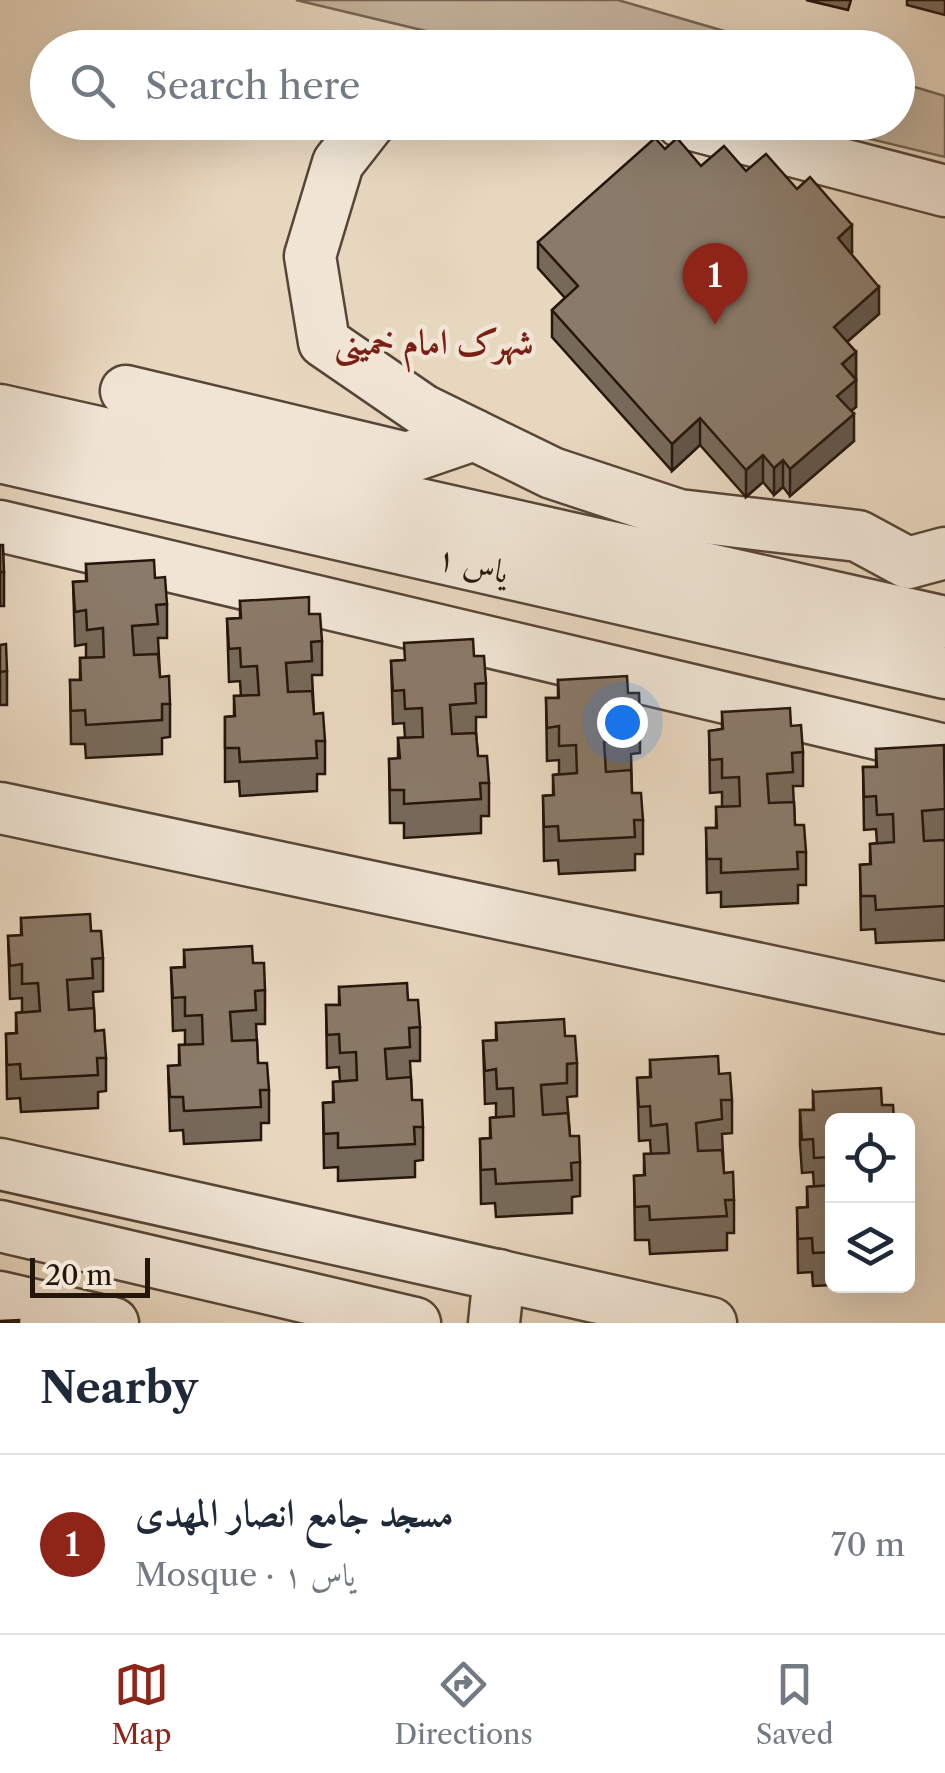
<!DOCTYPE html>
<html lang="en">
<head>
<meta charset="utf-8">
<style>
	:root { --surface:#fff; --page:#f6f6f7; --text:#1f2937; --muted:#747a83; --line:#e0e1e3; --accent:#8f2418 }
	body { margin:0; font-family:"Libre Caslon Text",Amiri,serif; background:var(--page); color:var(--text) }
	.controls { position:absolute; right:30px; bottom:30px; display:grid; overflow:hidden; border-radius:15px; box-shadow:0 10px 40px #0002 }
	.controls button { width:90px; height:90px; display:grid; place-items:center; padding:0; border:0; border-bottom:2px solid var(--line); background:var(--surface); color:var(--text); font:50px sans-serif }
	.scale { position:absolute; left:30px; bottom:25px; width:120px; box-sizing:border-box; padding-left:10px; border:5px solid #25160b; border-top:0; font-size:28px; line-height:35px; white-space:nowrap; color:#25160b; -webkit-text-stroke:8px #f0e5d5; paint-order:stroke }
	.you { position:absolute; left:622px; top:722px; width:35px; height:35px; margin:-25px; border:8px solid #fff; border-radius:50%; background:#1a73e8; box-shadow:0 0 0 15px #1a73e833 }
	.badge { display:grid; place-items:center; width:65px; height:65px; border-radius:50%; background:var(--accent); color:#fff; font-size:32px; font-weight:700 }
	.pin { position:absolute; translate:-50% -82px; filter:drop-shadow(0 2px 5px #0008) }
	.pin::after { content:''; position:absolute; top:52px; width:35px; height:30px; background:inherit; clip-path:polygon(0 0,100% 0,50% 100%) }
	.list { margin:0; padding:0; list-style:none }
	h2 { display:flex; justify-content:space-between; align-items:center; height:130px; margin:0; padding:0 40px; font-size:42px }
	h2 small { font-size:32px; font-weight:400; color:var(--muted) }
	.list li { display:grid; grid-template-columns:65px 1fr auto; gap:30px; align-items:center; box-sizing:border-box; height:180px; padding:0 40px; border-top:2px solid var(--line) }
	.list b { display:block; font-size:38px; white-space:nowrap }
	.list p { margin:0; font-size:32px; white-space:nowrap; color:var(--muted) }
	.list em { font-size:32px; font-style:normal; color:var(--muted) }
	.icon { flex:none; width:55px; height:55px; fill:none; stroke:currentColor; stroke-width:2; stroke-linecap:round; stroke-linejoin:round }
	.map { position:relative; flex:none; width:945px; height:1323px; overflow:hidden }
	.search { position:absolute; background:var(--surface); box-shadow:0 10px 40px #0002; left:30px; right:30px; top:30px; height:110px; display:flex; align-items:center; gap:25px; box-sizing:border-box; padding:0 35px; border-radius:55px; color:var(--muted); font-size:38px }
	.sheet { height:310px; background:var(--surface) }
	nav { display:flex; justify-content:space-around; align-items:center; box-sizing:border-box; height:140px; border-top:2px solid var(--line); background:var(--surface); font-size:28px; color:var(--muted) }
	nav a { display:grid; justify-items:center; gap:5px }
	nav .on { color:var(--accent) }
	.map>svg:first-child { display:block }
	.green { fill:#c7b6a0; stroke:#766656; stroke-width:2.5 }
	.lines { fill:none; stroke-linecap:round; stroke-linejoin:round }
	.minor-casing { stroke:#564638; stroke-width:55 }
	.minor { stroke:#f0e5d5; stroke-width:50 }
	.wall { fill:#77695a; stroke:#25160b; stroke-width:2.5 }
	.shaded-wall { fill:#61554a; stroke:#25160b; stroke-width:2.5 }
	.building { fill:#8a7a69; stroke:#25160b; stroke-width:2.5 }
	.labels { text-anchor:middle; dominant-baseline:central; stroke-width:9; stroke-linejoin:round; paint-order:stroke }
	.street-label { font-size:32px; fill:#25160b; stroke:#f0e5d5 }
	.neighbourhood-label { font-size:35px; font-weight:bold; fill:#7a1f14; stroke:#f0e5d5 }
</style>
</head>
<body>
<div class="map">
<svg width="945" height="1323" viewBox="0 0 945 1323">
	<rect width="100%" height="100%" fill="#e8d7bf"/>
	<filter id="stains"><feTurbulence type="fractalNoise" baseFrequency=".002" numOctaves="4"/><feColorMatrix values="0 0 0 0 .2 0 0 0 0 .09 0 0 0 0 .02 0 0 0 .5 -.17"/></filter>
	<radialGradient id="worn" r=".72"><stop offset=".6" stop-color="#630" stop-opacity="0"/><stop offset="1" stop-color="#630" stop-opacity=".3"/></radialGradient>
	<g class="green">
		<polygon points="296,0 618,0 779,47 493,47"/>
		<polygon points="898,82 945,96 945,157 804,123 898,122"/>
	</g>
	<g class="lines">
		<g class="minor-casing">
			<g id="minor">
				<polyline points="370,122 338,163 310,256 324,342 423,410 552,473 679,515 858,536 908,563 945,553"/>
				<polyline points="681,122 945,191"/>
				<polyline points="126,391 407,458 474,435"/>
				<polyline points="0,410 945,622"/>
				<polyline points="0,457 945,673"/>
				<polyline points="0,526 945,750"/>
				<polyline points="0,808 945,1008"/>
				<polyline points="0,1164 711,1323"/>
				<polyline points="0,1226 415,1323"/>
				<polyline points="0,1297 113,1323"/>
				<polyline points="494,1323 499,1275"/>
			</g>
		</g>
		<use href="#minor" class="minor"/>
	</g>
	<g class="wall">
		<polygon points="806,0 851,0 848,10"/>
		<polygon points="907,0 945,0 945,15 907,5"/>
		<polygon points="665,149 701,166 746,171 852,252 851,253 879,314 847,342 856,352 856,407 851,411 854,441 790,496 783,487 774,495 763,482 746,497 700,445 672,471 552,337 552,310 565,298 538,268 538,242"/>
		<polygon points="0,545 4,572 4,606 0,606"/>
		<polygon points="86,564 155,578 167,604 167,638 158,638 160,677 170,704 170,737 162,738 162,754 86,758 85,744 71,744 70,680 80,680 80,658 86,658 86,644 75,646 73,582 86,581"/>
		<polygon points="240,601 309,614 322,641 322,675 312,675 314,714 325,741 325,774 317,774 317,791 240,796 239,781 225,782 225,717 234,716 234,696 241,696 240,681 229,682 227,619 240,618"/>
		<polygon points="0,645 7,671 7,705 0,705"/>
		<polygon points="474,656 486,683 486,717 476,717 476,733 478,756 489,783 489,816 481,816 481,833 404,838 404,823 390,823 389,759 398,759 398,738 405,738 404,723 393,724 391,661"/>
		<polygon points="558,680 628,693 640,720 640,753 631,754 632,793 643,820 643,854 635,854 635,870 559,874 558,860 544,861 543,796 553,795 553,775 559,774 559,760 547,761 546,698 558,698"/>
		<polygon points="722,712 791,726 803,752 803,786 793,786 795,825 806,852 806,885 798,885 798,903 721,907 721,892 707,893 706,828 716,828 716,807 722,807 722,792 710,793 709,731 722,729"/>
		<polygon points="876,749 945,762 945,940 876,943 875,929 861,930 860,865 870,864 870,844 877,843 876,829 864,830 863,767 876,767"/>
		<polygon points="21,918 91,931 103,958 103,991 93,992 95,1031 106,1058 106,1091 98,1092 98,1108 21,1112 20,1098 7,1099 6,1034 16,1033 16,1013 22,1012 22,998 10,999 8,936 21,936"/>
		<polygon points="184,950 253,963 265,990 265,1024 256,1024 258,1063 269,1090 269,1123 261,1123 261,1140 184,1144 183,1130 170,1131 168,1066 179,1066 179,1045 185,1045 185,1030 173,1031 171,968 184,967"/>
		<polygon points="339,987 408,1000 420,1027 420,1061 410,1061 412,1100 423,1127 423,1160 415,1161 415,1177 338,1181 338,1167 324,1168 323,1103 333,1102 333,1082 340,1081 339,1067 327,1068 326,1005 339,1005"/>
		<polygon points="496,1023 565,1036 577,1063 577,1096 567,1097 570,1136 580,1162 580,1196 572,1197 572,1213 496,1217 495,1203 481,1204 480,1139 490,1138 490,1118 496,1117 496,1103 485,1104 483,1041 496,1041"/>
		<polygon points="650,1060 719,1074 732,1100 732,1133 722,1134 724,1173 734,1200 734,1233 727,1233 727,1250 650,1254 649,1240 635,1240 634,1176 644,1175 644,1154 651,1154 650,1140 639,1141 637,1078 650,1077"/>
		<polygon points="813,1092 832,1120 832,1285 813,1286 812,1272 798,1273 797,1208 807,1207 807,1187 814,1186 813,1172 802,1173 800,1144 800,1110 813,1110"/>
	</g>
	<g class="shaded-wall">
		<polygon points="852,225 852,252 838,265 838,238"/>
		<polygon points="879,287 879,314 834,353 834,327"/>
		<polygon points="856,352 856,379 842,364"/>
		<polygon points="856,380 856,407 837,422 837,396"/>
		<polygon points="854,414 854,441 790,496 790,469"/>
		<polygon points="700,418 700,445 672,471 672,444"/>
		<polygon points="763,455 763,482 746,497 746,470"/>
		<polygon points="783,460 783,487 774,495 774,468"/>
	</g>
	<g class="building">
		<polygon points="655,138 665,149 677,138 701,166 724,146 746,171 766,154 797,189 810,177 852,225 838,238 879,287 834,327 856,352 842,364 856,380 837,396 854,414 790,469 783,460 774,468 763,455 746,470 700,418 672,444 552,310 578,286 538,242"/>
		<polygon points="0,545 3,545 4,572 0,572"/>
		<polygon points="154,560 155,578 165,577 167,604 156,605 158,624 132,626 134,655 158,654 160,677 169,676 170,704 162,704 162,720 86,725 85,710 71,711 70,680 81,680 80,658 104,657 103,628 87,630 86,610 75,612 73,582 87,581 86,564"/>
		<polygon points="309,597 309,614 320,614 322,641 311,642 312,661 286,663 288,692 312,691 314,714 323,713 325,741 316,741 317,758 240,762 239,748 225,748 225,717 235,716 234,696 259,695 257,666 241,667 240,648 229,649 227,619 241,618 240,601"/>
		<polygon points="473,639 474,656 484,656 486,683 475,684 476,703 450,705 452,734 476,733 478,756 487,756 489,783 480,783 481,799 404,804 404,790 390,790 389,759 400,758 398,738 423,737 422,708 405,709 404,690 393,691 391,661 405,660 404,643"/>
		<polygon points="6,644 7,671 0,672 0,645"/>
		<polygon points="627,676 628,693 639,693 640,720 629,721 631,740 604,742 606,772 631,770 632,793 641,793 643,820 634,820 635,837 559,841 558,826 544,827 543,796 554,795 553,775 577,773 576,745 559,746 559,726 547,728 546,698 559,698 558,680"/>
		<polygon points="790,708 791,726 801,725 803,752 792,753 793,772 767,774 769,803 794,802 795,825 804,825 806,852 797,852 798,869 721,873 721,859 707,859 706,828 717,828 716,807 740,806 739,777 722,778 722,759 710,760 709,731 723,729 722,712"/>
		<polygon points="944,745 945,809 922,811 924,841 945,840 945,906 876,910 875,896 861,896 860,865 871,864 870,844 894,842 893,814 877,815 876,796 864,797 863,767 877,767 876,749"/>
		<polygon points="90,914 91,931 101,931 103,958 92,959 93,978 67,980 69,1010 94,1008 95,1031 104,1030 106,1058 97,1058 98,1075 21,1079 20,1064 7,1065 6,1034 17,1033 16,1013 40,1011 38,983 22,984 22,964 10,966 8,936 22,935 21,918"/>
		<polygon points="252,946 253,963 264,963 265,990 255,991 256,1010 230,1012 232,1041 257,1040 258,1063 267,1063 269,1090 260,1090 261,1107 184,1111 183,1097 170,1097 168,1066 180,1065 179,1045 203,1044 202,1015 185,1016 185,997 173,998 171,968 185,967 184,950"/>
		<polygon points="407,983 408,1000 418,1000 420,1027 409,1028 410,1047 385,1049 387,1079 411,1077 412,1100 422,1100 423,1127 414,1127 415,1144 338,1148 338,1133 324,1134 323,1103 334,1102 333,1082 357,1080 356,1052 340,1053 339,1034 327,1035 326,1005 340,1005 339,987"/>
		<polygon points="564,1019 565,1036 575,1036 577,1063 567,1064 567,1083 541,1085 543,1115 568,1113 570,1136 579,1136 580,1162 571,1163 572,1180 496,1184 495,1169 481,1170 480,1139 491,1138 490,1118 514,1116 513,1088 497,1089 496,1069 485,1071 483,1041 497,1040 496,1023"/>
		<polygon points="718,1056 719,1074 730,1073 732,1100 721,1100 722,1119 696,1123 698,1151 722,1150 724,1173 733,1172 734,1200 725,1200 727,1216 650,1220 649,1206 635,1207 634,1176 645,1175 644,1154 669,1153 667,1124 651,1126 650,1106 639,1107 637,1078 651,1077 650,1060"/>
		<polygon points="881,1088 882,1105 893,1105 894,1120 832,1120 832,1252 813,1253 812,1238 798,1239 797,1208 808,1207 807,1187 831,1185 830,1157 814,1158 813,1139 802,1140 800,1110 814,1110 813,1092"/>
		<polygon points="19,1320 19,1323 0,1323 0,1321"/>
	</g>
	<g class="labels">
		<g class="street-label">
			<text transform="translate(473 564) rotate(13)">یاس ۱</text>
		</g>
		<g class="neighbourhood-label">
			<text x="434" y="341">شهرک امام خمینی</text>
		</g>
	</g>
	<rect width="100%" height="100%" filter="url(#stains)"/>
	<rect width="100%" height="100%" fill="url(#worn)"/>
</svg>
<div class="controls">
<button><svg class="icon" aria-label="locate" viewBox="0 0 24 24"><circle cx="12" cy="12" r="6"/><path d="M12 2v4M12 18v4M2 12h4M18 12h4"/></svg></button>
<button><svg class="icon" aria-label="layers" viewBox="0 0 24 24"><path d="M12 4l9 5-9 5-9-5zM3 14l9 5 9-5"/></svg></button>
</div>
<div class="scale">20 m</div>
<div class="you"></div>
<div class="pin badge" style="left:715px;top:325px">1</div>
<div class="search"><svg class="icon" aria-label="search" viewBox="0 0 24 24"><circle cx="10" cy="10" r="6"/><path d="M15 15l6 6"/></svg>Search here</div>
</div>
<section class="sheet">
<h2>Nearby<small></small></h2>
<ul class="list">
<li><span class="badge">1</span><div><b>مسجد جامع انصار المهدی</b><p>Mosque · یاس ۱</p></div><em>70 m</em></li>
</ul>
</section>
<nav>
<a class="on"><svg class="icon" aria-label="map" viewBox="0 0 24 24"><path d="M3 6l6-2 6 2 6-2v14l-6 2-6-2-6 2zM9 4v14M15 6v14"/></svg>Map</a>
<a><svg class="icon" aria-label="directions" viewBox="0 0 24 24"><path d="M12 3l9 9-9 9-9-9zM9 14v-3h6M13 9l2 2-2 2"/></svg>Directions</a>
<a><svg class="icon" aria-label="saved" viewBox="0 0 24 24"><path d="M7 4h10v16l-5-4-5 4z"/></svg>Saved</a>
</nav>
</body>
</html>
